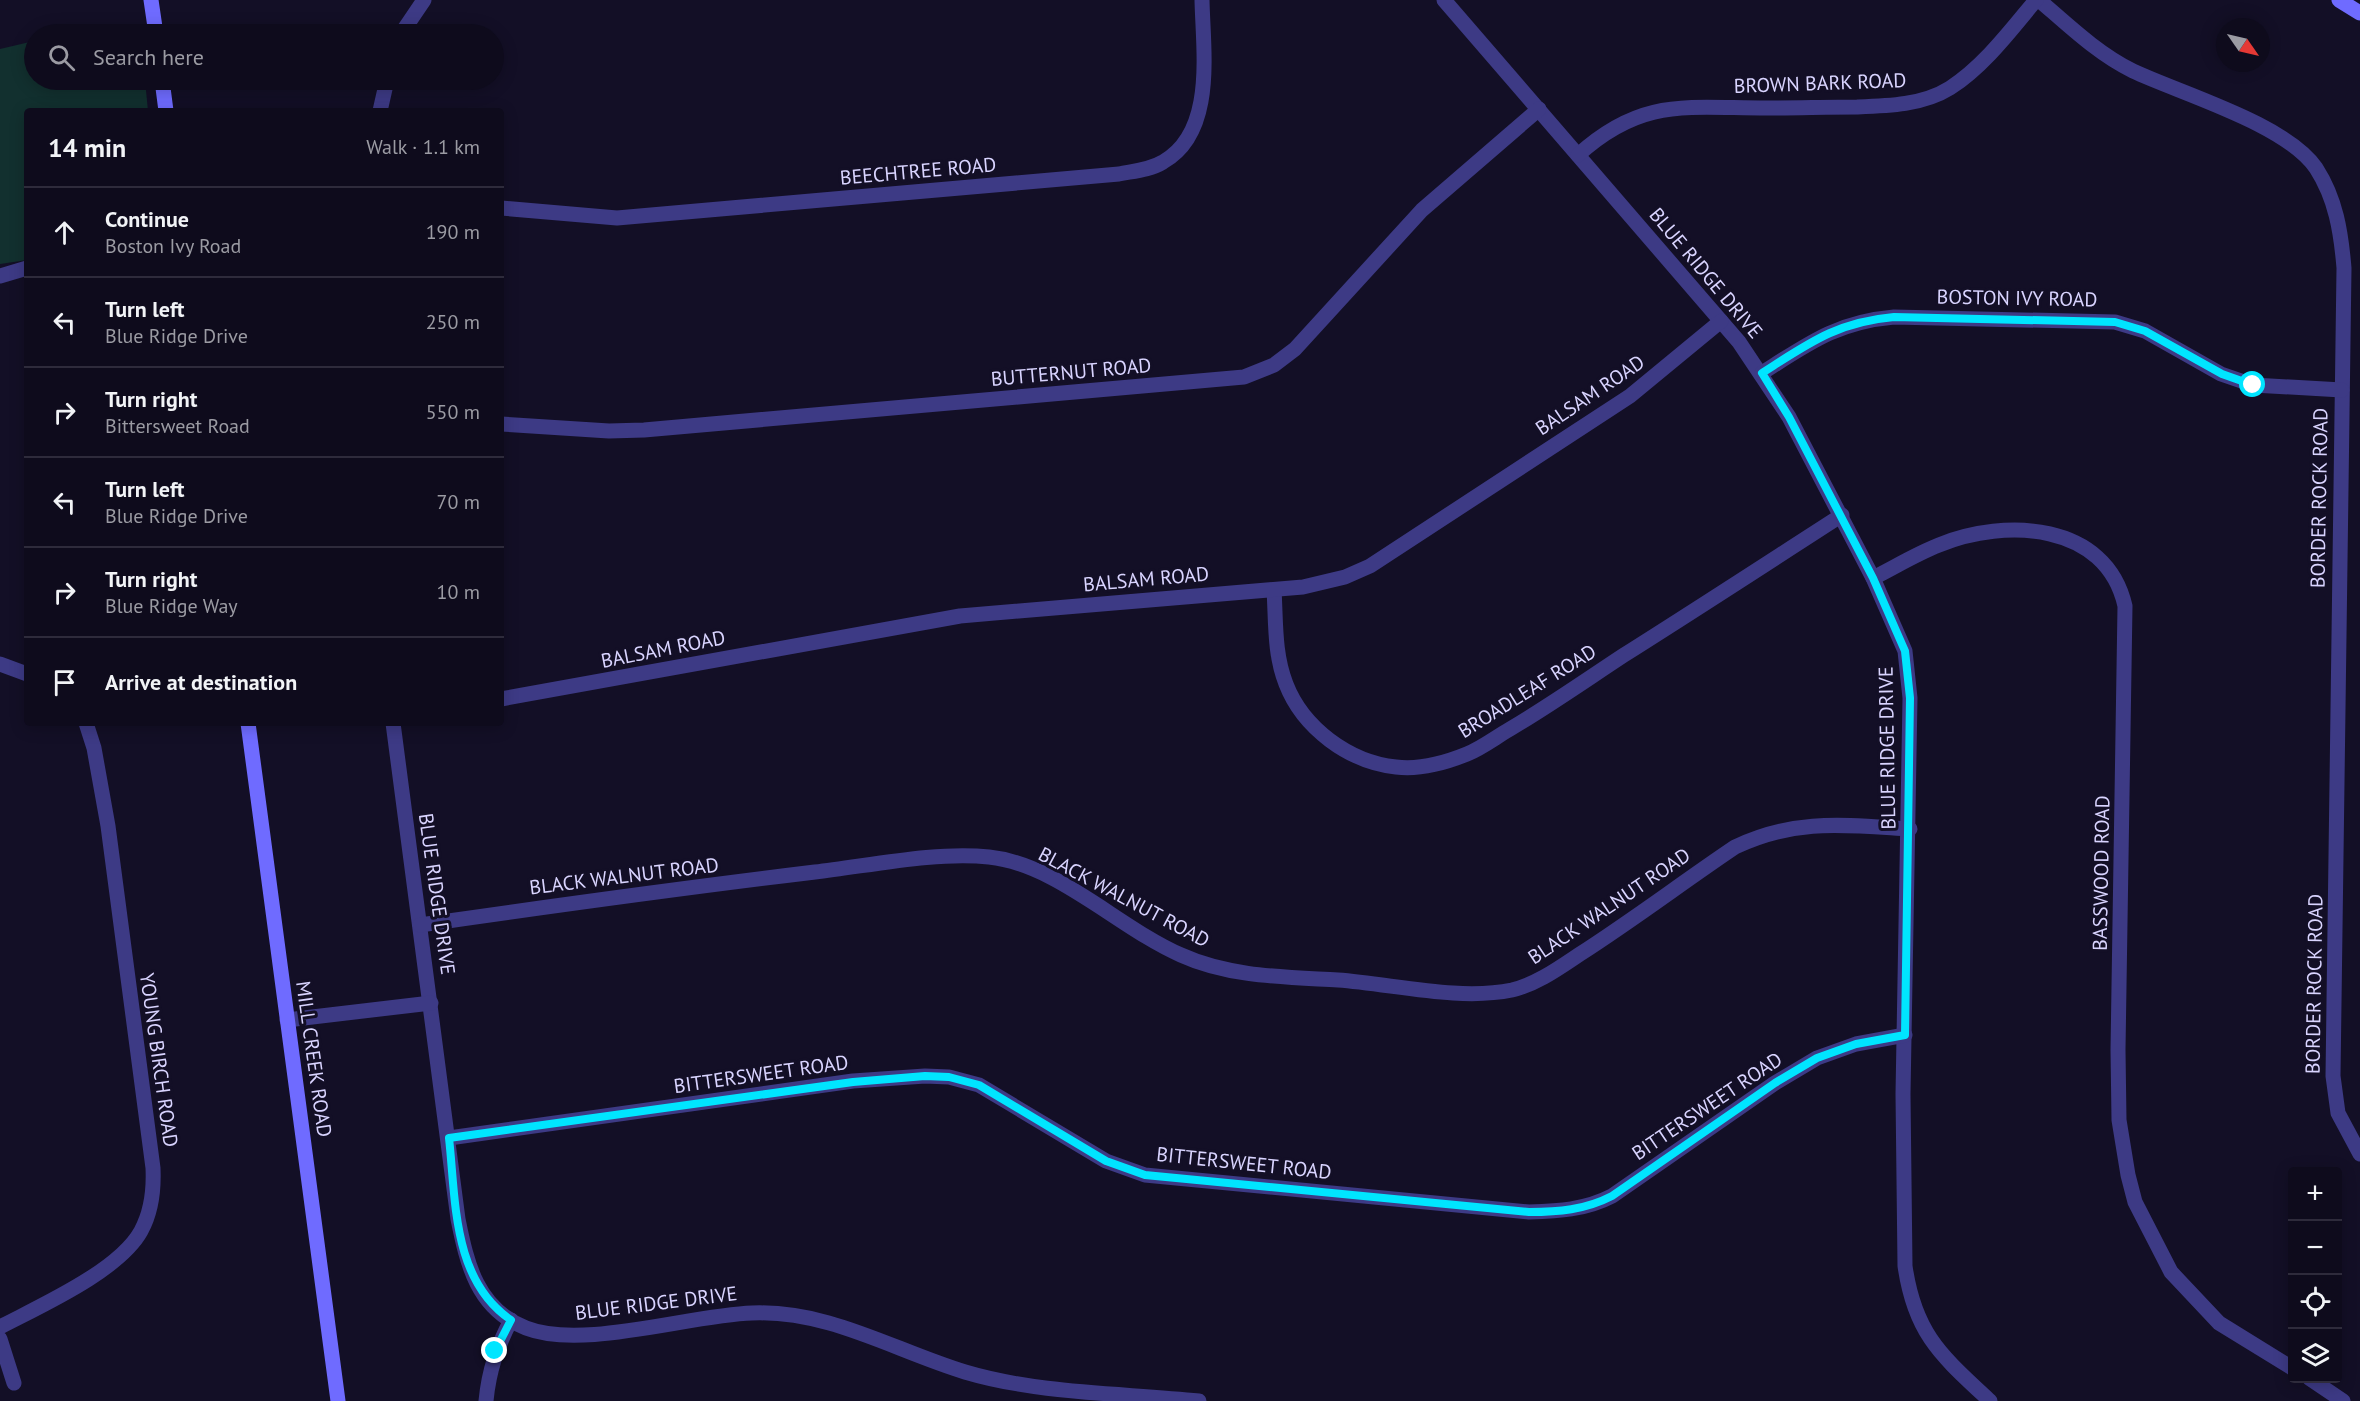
<!DOCTYPE html>
<html lang="en">
<head>
<meta charset="utf-8">
<style>
	:root { --surface:#0e0b1c; --page:#171425; --text:#f1f3f6; --muted:#9b9ba3; --line:#2e2b3b }
	body { margin:0; font-family:"PT Sans",sans-serif; background:var(--page); color:var(--text) }
	.controls { position:absolute; right:18px; bottom:18px; display:grid; overflow:hidden; border-radius:6px; box-shadow:0 3px 15px #0003 }
	.controls button { width:54px; height:54px; display:grid; place-items:center; padding:0; border:0; border-bottom:2px solid var(--line); background:var(--surface); color:var(--text); font:30px sans-serif }
	.compass { position:absolute; left:2216px; top:18px; width:54px; height:54px; border-radius:50%; background:var(--surface); box-shadow:0 3px 15px #0003; rotate:124deg }
	.stop { position:absolute; width:18px; height:18px; margin:-14px; border:4px solid #00e5ff; border-radius:50%; background:#fff }
	.stop.end { background:#00e5ff; border-color:#fff; box-shadow:0 2px 6px #0008 }
	.list { margin:0; padding:0; list-style:none }
	h2 { display:flex; justify-content:space-between; align-items:center; height:78px; margin:0; padding:0 24px; font-size:26px }
	h2 small { font-size:20px; font-weight:400; color:var(--muted) }
	.list li { display:grid; grid-template-columns:39px 1fr auto; gap:18px; align-items:center; box-sizing:border-box; height:90px; padding:0 24px; border-top:2px solid var(--line) }
	.list b { display:block; font-size:22px; white-space:nowrap }
	.list p { margin:0; font-size:20px; white-space:nowrap; color:var(--muted) }
	.list em { font-size:20px; font-style:normal; color:var(--muted) }
	.icon { flex:none; width:33px; height:33px; fill:none; stroke:currentColor; stroke-width:2; stroke-linecap:round; stroke-linejoin:round }
	.map { position:relative; flex:none; width:2360px; height:1401px; overflow:hidden }
	.search { position:absolute; background:var(--surface); box-shadow:0 3px 15px #0003; left:24px; top:24px; width:480px; height:66px; display:flex; align-items:center; gap:15px; box-sizing:border-box; padding:0 21px; border-radius:33px; color:var(--muted); font-size:22px }
	.panel { position:absolute; background:var(--surface); box-shadow:0 3px 15px #0003; left:24px; top:108px; width:480px; height:618px; border-radius:6px }
	.map>svg:first-child { display:block }
	.green { fill:#12302f }
	.lines { fill:none; stroke-linecap:round; stroke-linejoin:round }
	.street { stroke:#3d3a85; stroke-width:15 }
	.secondary { stroke:#6f6bff; stroke-width:15 }
	.route { stroke:#00e5ff; stroke-width:8 }
	.labels { text-anchor:middle; dominant-baseline:central; stroke-width:6; stroke-linejoin:round; paint-order:stroke }
	.street-label { font-size:20px; fill:#d9d4ff; stroke:#130f26 }
</style>
</head>
<body>
<div class="map">
<svg width="2360" height="1401" viewBox="0 0 2360 1401">
	<rect width="100%" height="100%" fill="#130f26"/>
	<g class="green">
		<polygon points="110,25 124,34 67,34"/>
		<polygon points="34,41 34,80 145,80 148,111 27,111 27,260 0,264 0,49"/>
	</g>
	<g class="lines">
		<g class="street">
			<path d="M1444 0 1739 342 1789 417 1873 578 1905 651 1910 698 1903 1094 1905 1266C1915 1335 1942 1356 1990 1401"/>
			<path d="M2039 0C2068 25 2098 54 2133 71 2182 94 2286 124 2316 168 2336 199 2341 232 2344 268L2333 1076 2338 1113 2360 1154"/>
			<polyline points="401,34 424,0"/>
			<polyline points="380,111 387,80"/>
			<path d="M1578 155C1642 97 1687 108 1766 108 1796 108 1827 107 1857 107 1888 106 1923 105 1950 88 1984 66 2010 31 2036 0"/>
			<path d="M501 208 617 218 1119 174C1134 171 1150 170 1163 162 1216 132 1203 51 1202 0"/>
			<polyline points="0,276 27,268"/>
			<path d="M1762 373C1809 343 1837 322 1894 317L2115 322 2145 331 2221 374 2253 385 2342 390"/>
			<polyline points="501,424 609,431 644,430 1244,377 1274,365 1295,349 1422,210 1539,109"/>
			<path d="M1873 578C1895 567 1916 554 1939 545 2005 518 2106 522 2125 606L2118 1050 2119 1120 2128 1175 2135 1202 2171 1272 2219 1323 2292 1368"/>
			<path d="M1274 590C1276 621 1274 654 1286 684 1303 728 1349 762 1396 767 1421 770 1445 763 1467 754 1482 748 1496 737 1510 729 1549 706 1586 680 1624 655 1697 609 1769 562 1842 515"/>
			<polyline points="0,664 27,674"/>
			<polyline points="501,699 960,616 1303,587 1345,577 1370,566 1630,396 1721,321"/>
			<path d="M393 723 458 1219C467 1264 477 1309 526 1328 582 1350 690 1315 752 1313 829 1310 893 1350 965 1372 1039 1394 1122 1393 1199 1401"/>
			<path d="M420 925C552 906 683 888 815 872 868 866 937 851 989 857 1057 864 1119 928 1181 955 1229 977 1286 977 1338 980 1393 984 1459 1001 1512 990 1537 984 1559 968 1580 954 1633 920 1683 882 1735 847 1796 818 1845 825 1910 829"/>
			<polyline points="287,1020 431,1003"/>
			<path d="M449 1138 853 1081 925 1076 949 1077 979 1085 1106 1161 1145 1175 1529 1212C1558 1211 1585 1210 1612 1196L1775 1083 1817 1058 1856 1044 1905 1035"/>
			<path d="M0 1327C40 1306 119 1271 141 1231 152 1211 154 1190 153 1168L108 826 94 748 86 723"/>
			<polyline points="0,1339 14,1383"/>
			<polyline points="2309,1378 2343,1401"/>
			<path d="M486 1401C489 1370 497 1347 511 1320"/>
		</g>
		<g class="secondary">
			<polyline points="151,0 156,34"/>
			<polyline points="2339,0 2360,13"/>
			<polyline points="162,80 166,111"/>
			<polyline points="248,723 338,1401"/>
		</g>
	</g>
	<g class="lines">
		<path class="route" d="M495 1351 511 1320C452 1280 456 1200 449 1138L853 1082 925 1076 949 1077 979 1085 1106 1161 1145 1175 1529 1212C1558 1212 1585 1210 1612 1196L1775 1083 1817 1058 1856 1044 1905 1035 1910 698 1905 651 1873 578 1789 417 1762 373C1809 343 1837 322 1894 317L2115 322 2145 331 2222 374 2253 385"/>
	</g>
	<g class="labels">
		<g class="street-label">
			<text transform="translate(1820 83) rotate(-2)">BROWN BARK ROAD</text>
			<text transform="translate(918 171) rotate(-5)">BEECHTREE ROAD</text>
			<text transform="translate(1706 273) rotate(50)">BLUE RIDGE DRIVE</text>
			<text transform="translate(2017 298) rotate(1)">BOSTON IVY ROAD</text>
			<text transform="translate(1071 372) rotate(-5)">BUTTERNUT ROAD</text>
			<text transform="translate(1590 395) rotate(-34)">BALSAM ROAD</text>
			<text transform="translate(2319 498) rotate(-89)">BORDER ROCK ROAD</text>
			<text transform="translate(1146 579) rotate(-5)">BALSAM ROAD</text>
			<text transform="translate(663 649) rotate(-11)">BALSAM ROAD</text>
			<text transform="translate(1527 691) rotate(-32)">BROADLEAF ROAD</text>
			<text transform="translate(1887 748) rotate(-91)">BLUE RIDGE DRIVE</text>
			<text transform="translate(2101 873) rotate(-89)">BASSWOOD ROAD</text>
			<text transform="translate(624 876) rotate(-7)">BLACK WALNUT ROAD</text>
			<text transform="translate(437 894) rotate(82)">BLUE RIDGE DRIVE</text>
			<text transform="translate(1124 897) rotate(28)">BLACK WALNUT ROAD</text>
			<text transform="translate(1609 906) rotate(-34)">BLACK WALNUT ROAD</text>
			<text transform="translate(2314 984) rotate(-89)">BORDER ROCK ROAD</text>
			<text transform="translate(314 1059) rotate(82)">MILL CREEK ROAD</text>
			<text transform="translate(159 1060) rotate(82)">YOUNG BIRCH ROAD</text>
			<text transform="translate(761 1074) rotate(-8)">BITTERSWEET ROAD</text>
			<text transform="translate(1707 1106) rotate(-34)">BITTERSWEET ROAD</text>
			<text transform="translate(1244 1163) rotate(6)">BITTERSWEET ROAD</text>
			<text transform="translate(656 1303) rotate(-7)">BLUE RIDGE DRIVE</text>
		</g>
	</g>
</svg>
<div class="controls">
<button>+</button>
<button>−</button>
<button><svg class="icon" aria-label="locate" viewBox="0 0 24 24"><circle cx="12" cy="12" r="6"/><path d="M12 2v4M12 18v4M2 12h4M18 12h4"/></svg></button>
<button><svg class="icon" aria-label="layers" viewBox="0 0 24 24"><path d="M12 4l9 5-9 5-9-5zM3 14l9 5 9-5"/></svg></button>
</div>
<svg class="compass" viewBox="-18 -18 36 36"><path d="M0-13l5 13h-10z" fill="#e53935"/><path d="M0 13l5-13h-10z" fill="#9b9ba3"/></svg>
<div class="stop" style="left:2253px;top:385px"></div>
<div class="stop end" style="left:495px;top:1351px"></div>
<div class="search"><svg class="icon" aria-label="search" viewBox="0 0 24 24"><circle cx="10" cy="10" r="6"/><path d="M15 15l6 6"/></svg>Search here</div>
<section class="panel">
<h2>14 min<small>Walk · 1.1 km</small></h2>
<ul class="list">
<li><svg class="icon" aria-label="ahead" viewBox="0 0 24 24"><path d="M12 20V5M6 11l6-6 6 6"/></svg><div><b>Continue</b><p>Boston Ivy Road</p></div><em>190 m</em></li>
<li><svg class="icon" aria-label="left" viewBox="0 0 24 24"><path d="M17 20v-9H6M10 6l-5 5 5 5"/></svg><div><b>Turn left</b><p>Blue Ridge Drive</p></div><em>250 m</em></li>
<li><svg class="icon" aria-label="right" viewBox="0 0 24 24"><path d="M7 20v-9h11M14 6l5 5-5 5"/></svg><div><b>Turn right</b><p>Bittersweet Road</p></div><em>550 m</em></li>
<li><svg class="icon" aria-label="left" viewBox="0 0 24 24"><path d="M17 20v-9H6M10 6l-5 5 5 5"/></svg><div><b>Turn left</b><p>Blue Ridge Drive</p></div><em>70 m</em></li>
<li><svg class="icon" aria-label="right" viewBox="0 0 24 24"><path d="M7 20v-9h11M14 6l5 5-5 5"/></svg><div><b>Turn right</b><p>Blue Ridge Way</p></div><em>10 m</em></li>
<li><svg class="icon" aria-label="arrive" viewBox="0 0 24 24"><path d="M6 21V4h12l-3 4 3 4H6"/></svg><div><b>Arrive at destination</b></div></li>
</ul>
</section>
</div>
</body>
</html>
